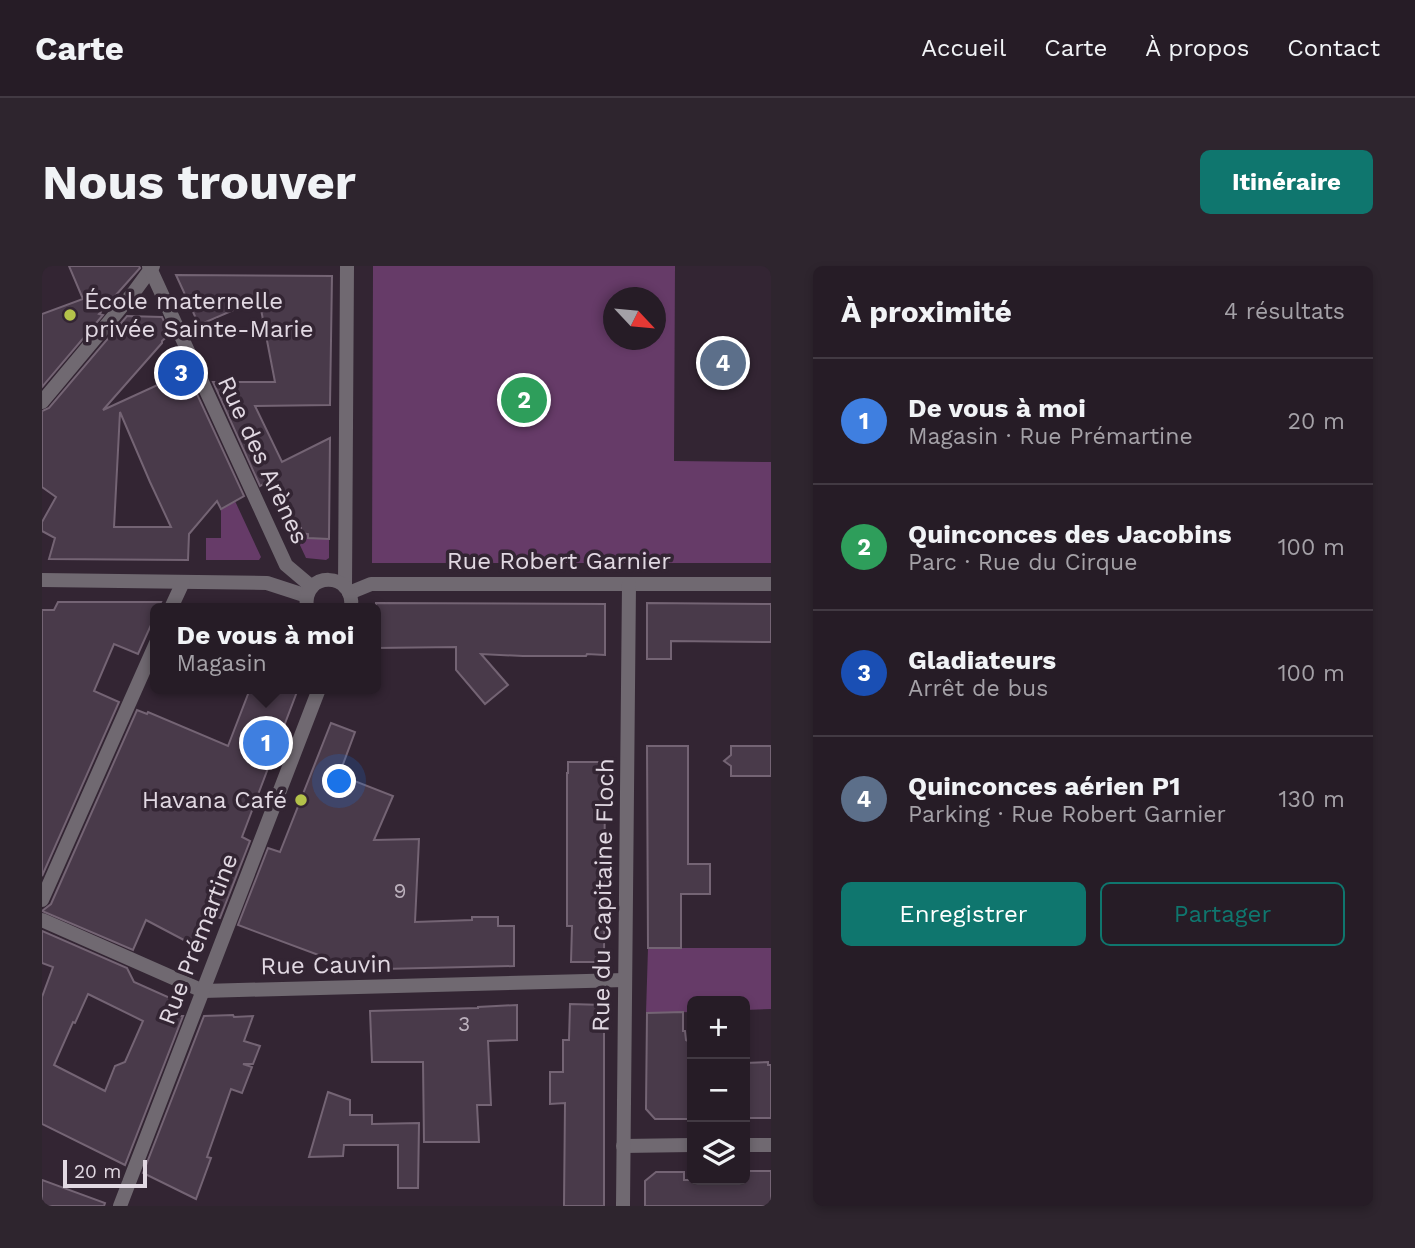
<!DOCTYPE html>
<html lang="fr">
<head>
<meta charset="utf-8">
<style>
	:root { --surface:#261c26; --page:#2e252e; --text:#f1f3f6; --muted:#a4a1a7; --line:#423a43; --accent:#0f766e }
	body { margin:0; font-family:"Work Sans",sans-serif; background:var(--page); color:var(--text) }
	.controls { position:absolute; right:21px; bottom:21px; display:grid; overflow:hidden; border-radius:10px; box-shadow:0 4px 10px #0003 }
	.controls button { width:63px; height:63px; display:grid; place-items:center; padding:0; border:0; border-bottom:2px solid var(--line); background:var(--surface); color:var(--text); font:35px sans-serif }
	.compass { position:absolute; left:561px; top:21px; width:63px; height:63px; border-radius:50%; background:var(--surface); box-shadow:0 4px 10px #0003; rotate:116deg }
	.scale { position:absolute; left:21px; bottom:18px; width:84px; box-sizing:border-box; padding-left:7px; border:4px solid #e1d8e2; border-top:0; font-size:19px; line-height:24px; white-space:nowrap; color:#e1d8e2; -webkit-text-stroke:5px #332533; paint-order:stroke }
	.you { position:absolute; left:298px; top:516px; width:24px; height:24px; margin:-18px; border:5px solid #fff; border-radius:50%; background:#1a73e8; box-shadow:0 0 0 10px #1a73e833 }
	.badge { display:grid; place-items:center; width:46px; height:46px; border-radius:50%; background:var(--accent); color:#fff; font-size:23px; font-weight:700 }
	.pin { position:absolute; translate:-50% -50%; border:4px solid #fff; box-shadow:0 2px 7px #0006 }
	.popup { position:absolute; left:108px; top:337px; width:231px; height:91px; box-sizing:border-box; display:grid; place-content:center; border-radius:10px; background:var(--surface); filter:drop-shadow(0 2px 5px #0005); font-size:23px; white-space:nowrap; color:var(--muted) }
	.popup b { font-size:26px; color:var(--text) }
	.popup::after { content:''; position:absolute; left:50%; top:100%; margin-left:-14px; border:14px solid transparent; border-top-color:var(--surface) }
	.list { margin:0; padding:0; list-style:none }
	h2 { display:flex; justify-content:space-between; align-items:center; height:91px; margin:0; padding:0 28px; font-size:30px }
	h2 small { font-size:23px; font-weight:400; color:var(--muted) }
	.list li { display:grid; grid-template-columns:46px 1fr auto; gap:21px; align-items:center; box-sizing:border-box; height:126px; padding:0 28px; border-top:2px solid var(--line) }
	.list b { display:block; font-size:26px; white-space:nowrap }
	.list p { margin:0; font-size:23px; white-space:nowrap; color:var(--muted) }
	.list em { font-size:23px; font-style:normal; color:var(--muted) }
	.actions { display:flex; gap:14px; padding:21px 28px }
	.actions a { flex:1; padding:16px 0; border:2px solid var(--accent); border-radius:10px; text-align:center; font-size:24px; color:var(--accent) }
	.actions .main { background:var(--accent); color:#fff }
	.icon { flex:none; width:38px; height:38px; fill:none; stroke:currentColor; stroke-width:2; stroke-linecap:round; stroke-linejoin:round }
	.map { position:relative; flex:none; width:729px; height:940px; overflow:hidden; border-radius:10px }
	header { display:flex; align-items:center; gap:42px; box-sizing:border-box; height:98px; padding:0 35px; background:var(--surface); border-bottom:2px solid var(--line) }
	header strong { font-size:33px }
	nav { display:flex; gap:38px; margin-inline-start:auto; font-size:24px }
	.intro { display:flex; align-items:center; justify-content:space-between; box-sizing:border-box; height:168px; padding:0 42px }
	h1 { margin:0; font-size:49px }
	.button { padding:18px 32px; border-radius:10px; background:var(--accent); color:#fff; font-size:24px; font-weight:700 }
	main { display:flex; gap:42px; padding:0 42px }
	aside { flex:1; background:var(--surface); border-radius:10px; box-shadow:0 4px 10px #0003 }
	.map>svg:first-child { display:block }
	.green { fill:#663b68; fill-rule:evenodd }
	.building { fill:#493a4a; stroke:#746474; stroke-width:2; fill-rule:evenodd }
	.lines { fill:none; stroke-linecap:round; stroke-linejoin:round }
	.minor { stroke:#706971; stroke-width:14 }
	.tertiary { stroke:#706971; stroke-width:14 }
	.poi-dot { fill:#b4c24a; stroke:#332533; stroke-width:2.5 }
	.labels { text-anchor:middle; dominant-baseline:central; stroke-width:7; stroke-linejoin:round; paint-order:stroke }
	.number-label { font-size:21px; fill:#bbb0bc }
	.poi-label { font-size:24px; fill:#e1d8e2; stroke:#332533; text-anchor:start }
	.street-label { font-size:24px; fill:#e1d8e2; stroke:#332533 }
</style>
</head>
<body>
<header>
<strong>Carte</strong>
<nav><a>Accueil</a><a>Carte</a><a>À propos</a><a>Contact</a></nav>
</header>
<div class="intro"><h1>Nous trouver</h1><a class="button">Itinéraire</a></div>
<main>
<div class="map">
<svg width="729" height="940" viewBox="0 0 729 940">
	<rect width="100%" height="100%" fill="#332533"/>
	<g class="green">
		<path d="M331 0H633L632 195 729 196V297H330ZM572 32H614V74H572Z"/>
		<polygon points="193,235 219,291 217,294 164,294 164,272 179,272 179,243"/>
		<polygon points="250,262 259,262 259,267 266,268 266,272 287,273 287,292 284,294 264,292"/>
		<polygon points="606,682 729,682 729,743 703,744 703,735 650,735 650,746 604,747"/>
	</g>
	<g class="building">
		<polygon points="27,0 97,0 98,2 57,48 61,49 0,121 0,48 41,33"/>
		<polygon points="134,9 290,10 288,139 213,140 240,196 288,172 287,273 266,272 266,268 259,267 259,262 250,262 228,214 218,220 171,116 233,116 217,33 157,59"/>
		<path d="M85 50 120 51 128 68 120 75V77L61 144 135 110 138 115H149L202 230 179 243 175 235 147 268 146 294 7 293 13 272 0 265V256L14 231 0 221V145L7 142ZM78 146 108 216 129 261H72Z"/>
		<polygon points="16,336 119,336 116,342 114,342 114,348 96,388 72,378 52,425 77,436 0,610 0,344 12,344"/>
		<polygon points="334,337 563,338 563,389 545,388 544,390 481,390 439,388 466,419 443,438 414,404 414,381 334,382"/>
		<polygon points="605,337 729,338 729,376 629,375 629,393 605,393"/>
		<polygon points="208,423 256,423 200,571 208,575 178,652 170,649 157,682 104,654 91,684 0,645 9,638 95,444 105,448 106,446 186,480"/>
		<polygon points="289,457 313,466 297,509 351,530 332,574 377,573 373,656 430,654 430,651 456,651 456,660 472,660 472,700 298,704 298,697 196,659 226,582 238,586"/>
		<polygon points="605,480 646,480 646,598 668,598 668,628 639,628 639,682 606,682"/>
		<polygon points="689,480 729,480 729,510 689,510 689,500 682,495 689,489"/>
		<polygon points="526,496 563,496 562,696 529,696 530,660 525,660 525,507 526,507"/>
		<path d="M0 665 85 702 92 716 137 736 131 750H141L83 899 0 858V731L11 701 0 697ZM46 728 101 755 83 796 73 800 63 825 12 799 31 756 33 757Z"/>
		<polygon points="528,738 562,739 562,940 522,940 523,837 508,838 508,806 521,806 521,774 527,774"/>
		<polygon points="475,739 475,774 446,775 449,839 435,839 437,876 382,876 381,796 330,796 328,745 436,742 436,741"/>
		<polygon points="641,746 641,765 643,765 644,774 646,775 646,830 650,830 650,853 613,853 604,843 605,747"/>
		<polygon points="191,749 192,751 211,750 202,775 218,780 211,798 201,798 210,801 200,827 189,823 165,891 169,892 154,933 101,907 162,750"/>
		<polygon points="726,796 726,799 729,799 729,852 703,852 703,797"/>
		<polygon points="286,826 308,834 308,849 330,849 330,858 377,857 376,922 356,922 356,879 302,879 301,890 267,891"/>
		<polygon points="703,905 729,905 729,940 603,940 603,915 614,906 642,906 642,914 703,914"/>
		<polygon points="0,914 63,937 62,940 0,940"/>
	</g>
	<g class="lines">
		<g class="minor">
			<polyline points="0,136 92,26 111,0"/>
			<polyline points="0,314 225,317 265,330"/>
			<polyline points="307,327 329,318 729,318"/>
			<polyline points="129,342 141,316"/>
			<polyline points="0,634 114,377"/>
			<polyline points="0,654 161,725 583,714"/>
			<polyline points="703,879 729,879"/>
			<polyline points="581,880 650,879"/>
			<polyline points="581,940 587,318"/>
		</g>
		<g class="tertiary">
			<polyline points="107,0 244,299 270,321"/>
			<polyline points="303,321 305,0"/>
			<path d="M265 342C259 304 314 305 309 342"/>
			<polyline points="78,940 277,423"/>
		</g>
	</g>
	<g class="poi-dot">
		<circle cx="28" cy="49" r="7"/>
		<circle cx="259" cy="534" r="7"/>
	</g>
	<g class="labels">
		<g class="number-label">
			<text x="358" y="624">9</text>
			<text x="422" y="757">3</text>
		</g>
		<g class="poi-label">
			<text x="42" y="35">École maternelle<tspan x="42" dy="28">privée Sainte-Marie</tspan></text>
			<text x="245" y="534" text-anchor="end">Havana Café</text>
		</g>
		<g class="street-label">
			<text transform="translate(221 194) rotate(65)">Rue des Arènes</text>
			<text x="517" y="295">Rue Robert Garnier</text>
			<text transform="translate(561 629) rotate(-89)">Rue du Capitaine Floch</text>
			<text transform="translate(156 673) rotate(-69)">Rue Prémartine</text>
			<text transform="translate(284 699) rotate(-1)">Rue Cauvin</text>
		</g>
	</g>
</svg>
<div class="controls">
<button>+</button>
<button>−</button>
<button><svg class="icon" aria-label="layers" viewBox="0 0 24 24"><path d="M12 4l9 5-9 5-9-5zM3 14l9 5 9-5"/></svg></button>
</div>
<svg class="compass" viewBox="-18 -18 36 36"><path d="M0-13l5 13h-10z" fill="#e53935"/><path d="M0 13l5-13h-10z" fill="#a4a1a7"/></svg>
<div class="scale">20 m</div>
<div class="you"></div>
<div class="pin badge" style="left:224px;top:477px;background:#3f7fe0">1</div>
<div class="popup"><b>De vous à moi</b>Magasin</div>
<div class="pin badge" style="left:482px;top:134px;background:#2e9e5b">2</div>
<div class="pin badge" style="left:139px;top:107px;background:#1a4fb4">3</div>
<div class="pin badge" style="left:681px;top:97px;background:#5c6f8a">4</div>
</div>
<aside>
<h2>À proximité<small>4 résultats</small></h2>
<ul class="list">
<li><span class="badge" style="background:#3f7fe0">1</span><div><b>De vous à moi</b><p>Magasin · Rue Prémartine</p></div><em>20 m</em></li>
<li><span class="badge" style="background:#2e9e5b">2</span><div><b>Quinconces des Jacobins</b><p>Parc · Rue du Cirque</p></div><em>100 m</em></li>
<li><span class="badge" style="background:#1a4fb4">3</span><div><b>Gladiateurs</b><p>Arrêt de bus</p></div><em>100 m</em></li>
<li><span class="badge" style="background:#5c6f8a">4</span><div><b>Quinconces aérien P1</b><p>Parking · Rue Robert Garnier</p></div><em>130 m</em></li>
</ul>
<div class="actions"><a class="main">Enregistrer</a><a>Partager</a></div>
</aside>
</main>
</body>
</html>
